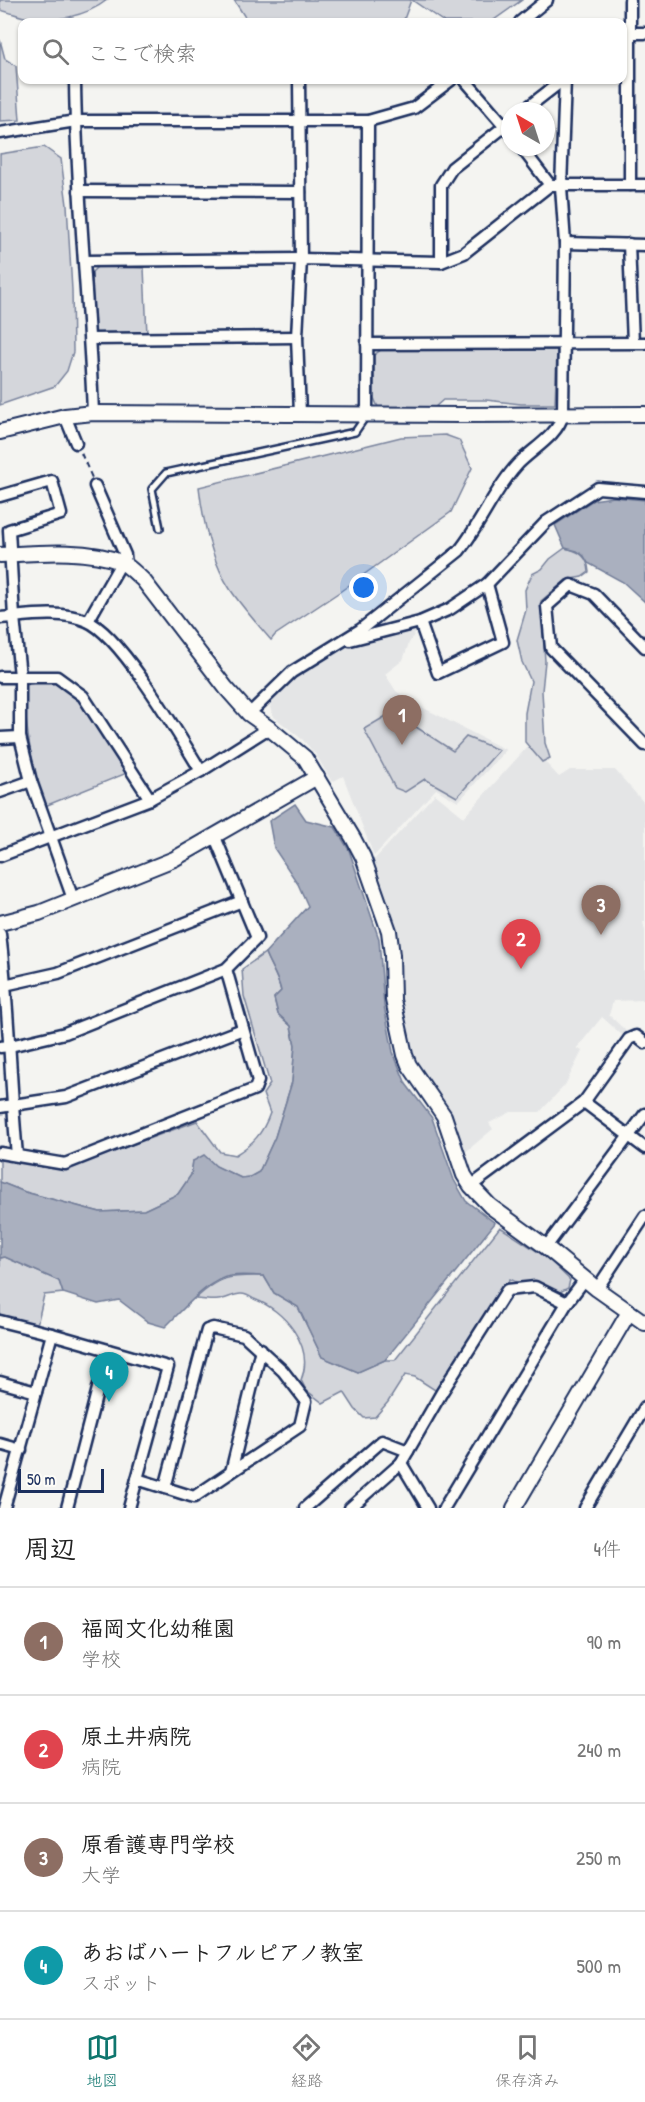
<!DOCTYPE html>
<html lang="ja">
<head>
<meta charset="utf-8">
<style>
	:root { --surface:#fff; --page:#f2f2f2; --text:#222; --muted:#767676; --line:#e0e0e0; --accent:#0f766e }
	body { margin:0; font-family:"Patrick Hand","Klee One",sans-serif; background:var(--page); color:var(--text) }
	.compass { position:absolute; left:501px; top:102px; width:54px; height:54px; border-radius:50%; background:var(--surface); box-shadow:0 2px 4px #0004; rotate:321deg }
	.scale { position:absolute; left:18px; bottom:15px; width:86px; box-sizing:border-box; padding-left:6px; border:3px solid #1b2f5e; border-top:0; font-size:16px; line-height:21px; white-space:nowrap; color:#1b2f5e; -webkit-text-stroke:4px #fdfcf7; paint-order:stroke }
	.you { position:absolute; left:364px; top:588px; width:21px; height:21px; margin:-15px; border:4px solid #fff; border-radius:50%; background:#1a73e8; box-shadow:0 0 0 9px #1a73e833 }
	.badge { display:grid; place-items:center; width:39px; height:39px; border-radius:50%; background:var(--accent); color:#fff; font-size:20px; font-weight:700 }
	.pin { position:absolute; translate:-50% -50px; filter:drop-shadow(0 2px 3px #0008) }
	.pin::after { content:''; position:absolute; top:32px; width:21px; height:18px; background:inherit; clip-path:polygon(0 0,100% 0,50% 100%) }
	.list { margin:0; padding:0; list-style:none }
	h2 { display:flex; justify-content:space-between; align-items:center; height:78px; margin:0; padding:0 24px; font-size:26px }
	h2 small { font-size:20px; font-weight:400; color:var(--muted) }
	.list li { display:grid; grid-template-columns:39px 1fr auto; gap:18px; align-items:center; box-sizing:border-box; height:108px; padding:0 24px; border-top:2px solid var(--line) }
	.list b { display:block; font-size:22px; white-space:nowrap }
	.list p { margin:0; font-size:20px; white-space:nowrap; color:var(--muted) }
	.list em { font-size:20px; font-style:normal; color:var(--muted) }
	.icon { flex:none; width:33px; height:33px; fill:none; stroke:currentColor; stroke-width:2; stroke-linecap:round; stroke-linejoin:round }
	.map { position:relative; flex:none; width:645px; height:1508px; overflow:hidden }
	.search { position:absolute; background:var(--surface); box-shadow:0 2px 4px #0004; left:18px; right:18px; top:18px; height:66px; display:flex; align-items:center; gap:15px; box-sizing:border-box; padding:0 21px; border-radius:12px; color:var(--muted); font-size:22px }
	.sheet { height:510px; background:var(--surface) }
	nav { display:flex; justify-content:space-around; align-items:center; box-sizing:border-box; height:84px; border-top:2px solid var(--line); background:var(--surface); font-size:16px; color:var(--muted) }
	nav a { display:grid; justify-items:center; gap:3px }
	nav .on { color:var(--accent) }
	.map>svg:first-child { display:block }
	.built { fill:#e4e5e6 }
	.green { fill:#d4d6db; stroke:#78829c; stroke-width:1.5 }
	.water { fill:#aab0bf; stroke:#717c98; stroke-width:1.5 }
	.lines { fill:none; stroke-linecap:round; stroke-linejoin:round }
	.service-casing { stroke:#1b2f5e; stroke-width:10 }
	.minor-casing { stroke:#1b2f5e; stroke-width:15 }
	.tertiary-casing { stroke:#1b2f5e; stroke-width:18 }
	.path { stroke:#1b2f5e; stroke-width:2; stroke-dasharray:6 4.5; stroke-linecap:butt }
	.service { stroke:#fdfcf7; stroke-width:5 }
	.minor { stroke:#fdfcf7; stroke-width:10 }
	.tertiary { stroke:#fdfcf7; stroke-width:14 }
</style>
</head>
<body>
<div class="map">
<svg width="645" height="1508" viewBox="0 0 645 1508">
	<rect width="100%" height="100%" fill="#f4f4f1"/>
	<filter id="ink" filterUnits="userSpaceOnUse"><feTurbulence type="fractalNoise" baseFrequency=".0167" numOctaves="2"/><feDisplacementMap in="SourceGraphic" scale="12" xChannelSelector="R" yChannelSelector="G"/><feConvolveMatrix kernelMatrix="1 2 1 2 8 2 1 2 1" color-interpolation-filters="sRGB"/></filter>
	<g filter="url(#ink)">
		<g class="built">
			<polygon points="410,626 418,628 409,643 403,660 385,674 396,691 410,701 506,750 458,802 436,789 374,856 343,776 332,782 316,755 303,740 273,716 270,707 273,697 294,677 334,651"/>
			<polygon points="529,745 559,777 570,770 615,770 645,804 645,922 643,922 645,931 645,1000 613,1001 609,1015 626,1031 622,1035 602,1017 577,1048 582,1051 565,1085 540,1112 511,1112 489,1123 493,1129 463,1154 448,1108 411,1057 396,992 397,947 386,901 374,860 435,794 464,817"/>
		</g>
		<g class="green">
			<path d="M0 0H107C87 16 53 23 28 18 19 16 9 12 0 10Z"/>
			<polygon points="234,0 411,0 403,22 248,22"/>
			<polygon points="412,0 522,0 491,22 444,22"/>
			<polygon points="0,40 5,59 16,66 20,120 0,121"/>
			<polygon points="44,147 61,159 67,205 72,290 73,352 67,371 55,386 0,405 0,154"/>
			<polygon points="97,267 144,268 147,335 97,335 93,331 92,272"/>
			<polygon points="381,350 557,350 555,404 521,404 486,400 443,400 435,407 378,407 374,398 374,355"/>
			<path d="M445 435 459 440 472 468 451 512 341 591 275 635 271 640C257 624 242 607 230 589 211 560 203 521 199 487L401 437Z"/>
			<path d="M565 548C579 551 588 556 589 572L582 577 566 580 541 601 545 661 542 691 545 743 550 758 542 762 525 742V713L531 681 522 662 517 640 526 610 525 590 532 574 542 569 550 559Z"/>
			<path d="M47 680C53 682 60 682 65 686 89 703 111 748 127 773L45 806C31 766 26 731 24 688L26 685Z"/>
			<polygon points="393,712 453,751 466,737 499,750 457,797 425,779 405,792 395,788 364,729"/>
			<path d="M265 953C270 966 278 977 281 991L274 998 278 1014 291 1026 295 1045 292 1082 275 1137 259 1172 250 1177 241 1178 215 1166 193 1161 191 1175 178 1194 144 1210 100 1212 25 1192 0 1182V1159L69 1168 197 1121 220 1152 235 1155C253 1144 263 1133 270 1113L263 1094 270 1084 244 996 242 969Z"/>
			<path d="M500 1227 546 1257 570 1280 568 1288 558 1293 541 1283 520 1284 510 1279 438 1392 415 1377 405 1375 388 1402 375 1417 364 1418 355 1409 344 1392 323 1403 306 1390 301 1380C315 1346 284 1310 254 1299 251 1297 245 1294 241 1294 234 1294 226 1299 218 1300 211 1301 203 1299 195 1299 222 1274 230 1276 264 1276L274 1293 298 1307 322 1357 358 1372 385 1360H395Z"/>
			<polygon points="5,1257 59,1281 63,1293 44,1295 37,1325 0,1317 0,1258"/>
		</g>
		<g class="water">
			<polygon points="613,497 645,500 645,602 623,582 588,563 584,556 577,551 565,548 555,525 593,500"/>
			<path d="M295 804 306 820 335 827 349 850 379 939 384 1006 393 1052 406 1084 432 1118 454 1180 466 1201 495 1223 385 1360 358 1372 322 1357 298 1307 274 1293 264 1276C253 1276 242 1274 231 1276 209 1278 181 1312 165 1327L148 1322 119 1300 98 1304 63 1293 59 1281 5 1257 0 1258V1182L25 1192 100 1212 144 1210 178 1194 191 1175 193 1161 204 1155 216 1166 241 1178 250 1177 259 1172 275 1137 292 1082 295 1045 291 1026 278 1014 274 998 281 991C278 976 270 966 265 953L308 906 298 884 274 848 269 821Z"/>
		</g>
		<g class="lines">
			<g class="service-casing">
				<polyline id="service" points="160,528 152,489 166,473 355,432 366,416"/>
			</g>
			<g class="minor-casing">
				<g id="minor">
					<polyline points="520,22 547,0"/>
					<polyline points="622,33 645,33"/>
					<path d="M75 80C76 191 89 302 93 413"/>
					<polyline points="299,80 301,259 297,337 300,414"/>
					<polyline points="465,80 510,132"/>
					<polyline points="523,111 563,80"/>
					<polyline points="0,133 76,121 368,121 414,108 451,80"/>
					<polyline points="521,147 550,185"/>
					<polyline points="630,185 630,0"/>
					<polyline points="79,191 300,192"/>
					<polyline points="565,243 645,245"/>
					<polyline points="629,244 633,343"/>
					<polyline points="85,261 301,259 441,262 464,253 550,185 645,185"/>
					<polyline points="441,262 441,185 452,168 510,122"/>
					<polyline points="90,339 297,337"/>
					<polyline points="367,344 645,343"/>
					<polyline points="367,415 368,121"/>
					<polyline points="65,416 76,443"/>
					<polyline points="95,486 125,555 126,565"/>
					<polyline points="0,496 52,481 61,514 9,530 14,617 20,676 20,737 31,781 73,899"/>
					<path d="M0 618C27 616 61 610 87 621 121 635 180 737 201 771"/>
					<polyline points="88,621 121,563"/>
					<polyline points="420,622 438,673 503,642 487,584"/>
					<polyline points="350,640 420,622 450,609 487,584 546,522 598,488 645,492"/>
					<polyline points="645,647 594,594 571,585 547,606 551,648 645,745"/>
					<polyline points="0,677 57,677 83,696 150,799"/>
					<path d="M249 714 292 672 360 630 459 551C481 524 494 490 517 465 532 449 558 436 563 414L565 243 561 187 565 80"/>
					<polyline points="0,738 20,737"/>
					<polyline points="0,792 31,781"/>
					<polyline points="0,856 150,799 201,771 269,728"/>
					<path d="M0 934C9 1007 10 1081 17 1155"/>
					<polyline points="0,986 58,973 242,901"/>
					<polyline points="0,1047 10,1046 65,1033 226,969 257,938 215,837"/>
					<polyline points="584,1102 629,1039 636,1036 645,1043"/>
					<polyline points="0,1107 66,1097 243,1029"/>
					<polyline points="0,1153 65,1164 255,1089 258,1081 226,969"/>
					<polyline points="471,1186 584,1102 645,1148"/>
					<polyline points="546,1247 645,1114"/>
					<polyline points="597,1289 645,1216"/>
					<polyline points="0,1321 52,1334 168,1367 129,1508"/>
					<polyline points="0,1382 36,1392"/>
					<polyline points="0,1444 21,1450"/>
					<polyline points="231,1472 261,1349"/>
					<polyline points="137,1479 194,1497 300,1426 306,1401 283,1371 244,1335 213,1328 207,1330 165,1488"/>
					<polyline points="4,1508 52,1334"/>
					<polyline points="67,1508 108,1350"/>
					<polyline points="305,1508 382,1441 408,1451"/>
					<polyline points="350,1508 401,1463"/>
					<polyline points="428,1508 401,1463 442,1392 507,1290 535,1287 567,1303"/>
					<polyline points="444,1508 567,1303 585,1279"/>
					<polyline points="585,1508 645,1407"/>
				</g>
			</g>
			<g class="tertiary-casing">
				<g id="tertiary">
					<polyline points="0,432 65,416 93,413 460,415 645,414"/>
					<path d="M0 555C37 553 86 548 121 562 129 566 136 574 143 580L226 688 249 714 269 728 305 758 353 838 363 857 389 931 392 955 393 1000 405 1055 409 1065 444 1116 464 1175 471 1186 490 1206 546 1247 597 1289 645 1323"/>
					<polyline points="0,923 39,913 174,859 317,777"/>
					<polyline points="514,1508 629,1312"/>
				</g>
			</g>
			<polyline class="path" points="81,453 92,478"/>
			<use href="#service" class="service"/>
			<use href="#minor" class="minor"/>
			<use href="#tertiary" class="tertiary"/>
		</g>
	</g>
</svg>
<svg class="compass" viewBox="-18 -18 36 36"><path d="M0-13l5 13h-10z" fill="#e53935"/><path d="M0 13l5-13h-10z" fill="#767676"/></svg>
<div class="scale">50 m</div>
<div class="you"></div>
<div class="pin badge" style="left:402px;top:745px;background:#8d6e63">1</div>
<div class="pin badge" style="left:521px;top:969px;background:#e0444e">2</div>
<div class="pin badge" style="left:601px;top:935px;background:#8d6e63">3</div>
<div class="pin badge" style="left:109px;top:1402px;background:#0f9aa8">4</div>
<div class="search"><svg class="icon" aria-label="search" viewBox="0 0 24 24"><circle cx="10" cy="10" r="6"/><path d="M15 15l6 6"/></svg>ここで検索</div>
</div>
<section class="sheet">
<h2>周辺<small>4件</small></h2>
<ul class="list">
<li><span class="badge" style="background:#8d6e63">1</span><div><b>福岡文化幼稚園</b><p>学校</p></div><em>90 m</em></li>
<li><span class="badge" style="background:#e0444e">2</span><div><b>原土井病院</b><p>病院</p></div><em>240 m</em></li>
<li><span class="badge" style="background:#8d6e63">3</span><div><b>原看護専門学校</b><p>大学</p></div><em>250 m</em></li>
<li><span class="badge" style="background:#0f9aa8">4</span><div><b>あおばハートフルピアノ教室</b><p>スポット</p></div><em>500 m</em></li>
</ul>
</section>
<nav>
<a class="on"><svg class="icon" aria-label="map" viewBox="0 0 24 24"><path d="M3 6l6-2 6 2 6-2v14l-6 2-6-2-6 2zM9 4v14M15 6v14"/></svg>地図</a>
<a><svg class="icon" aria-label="directions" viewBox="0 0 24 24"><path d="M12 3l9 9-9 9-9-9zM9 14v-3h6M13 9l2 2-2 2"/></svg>経路</a>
<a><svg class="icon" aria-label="saved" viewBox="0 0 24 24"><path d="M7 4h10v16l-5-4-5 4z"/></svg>保存済み</a>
</nav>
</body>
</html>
